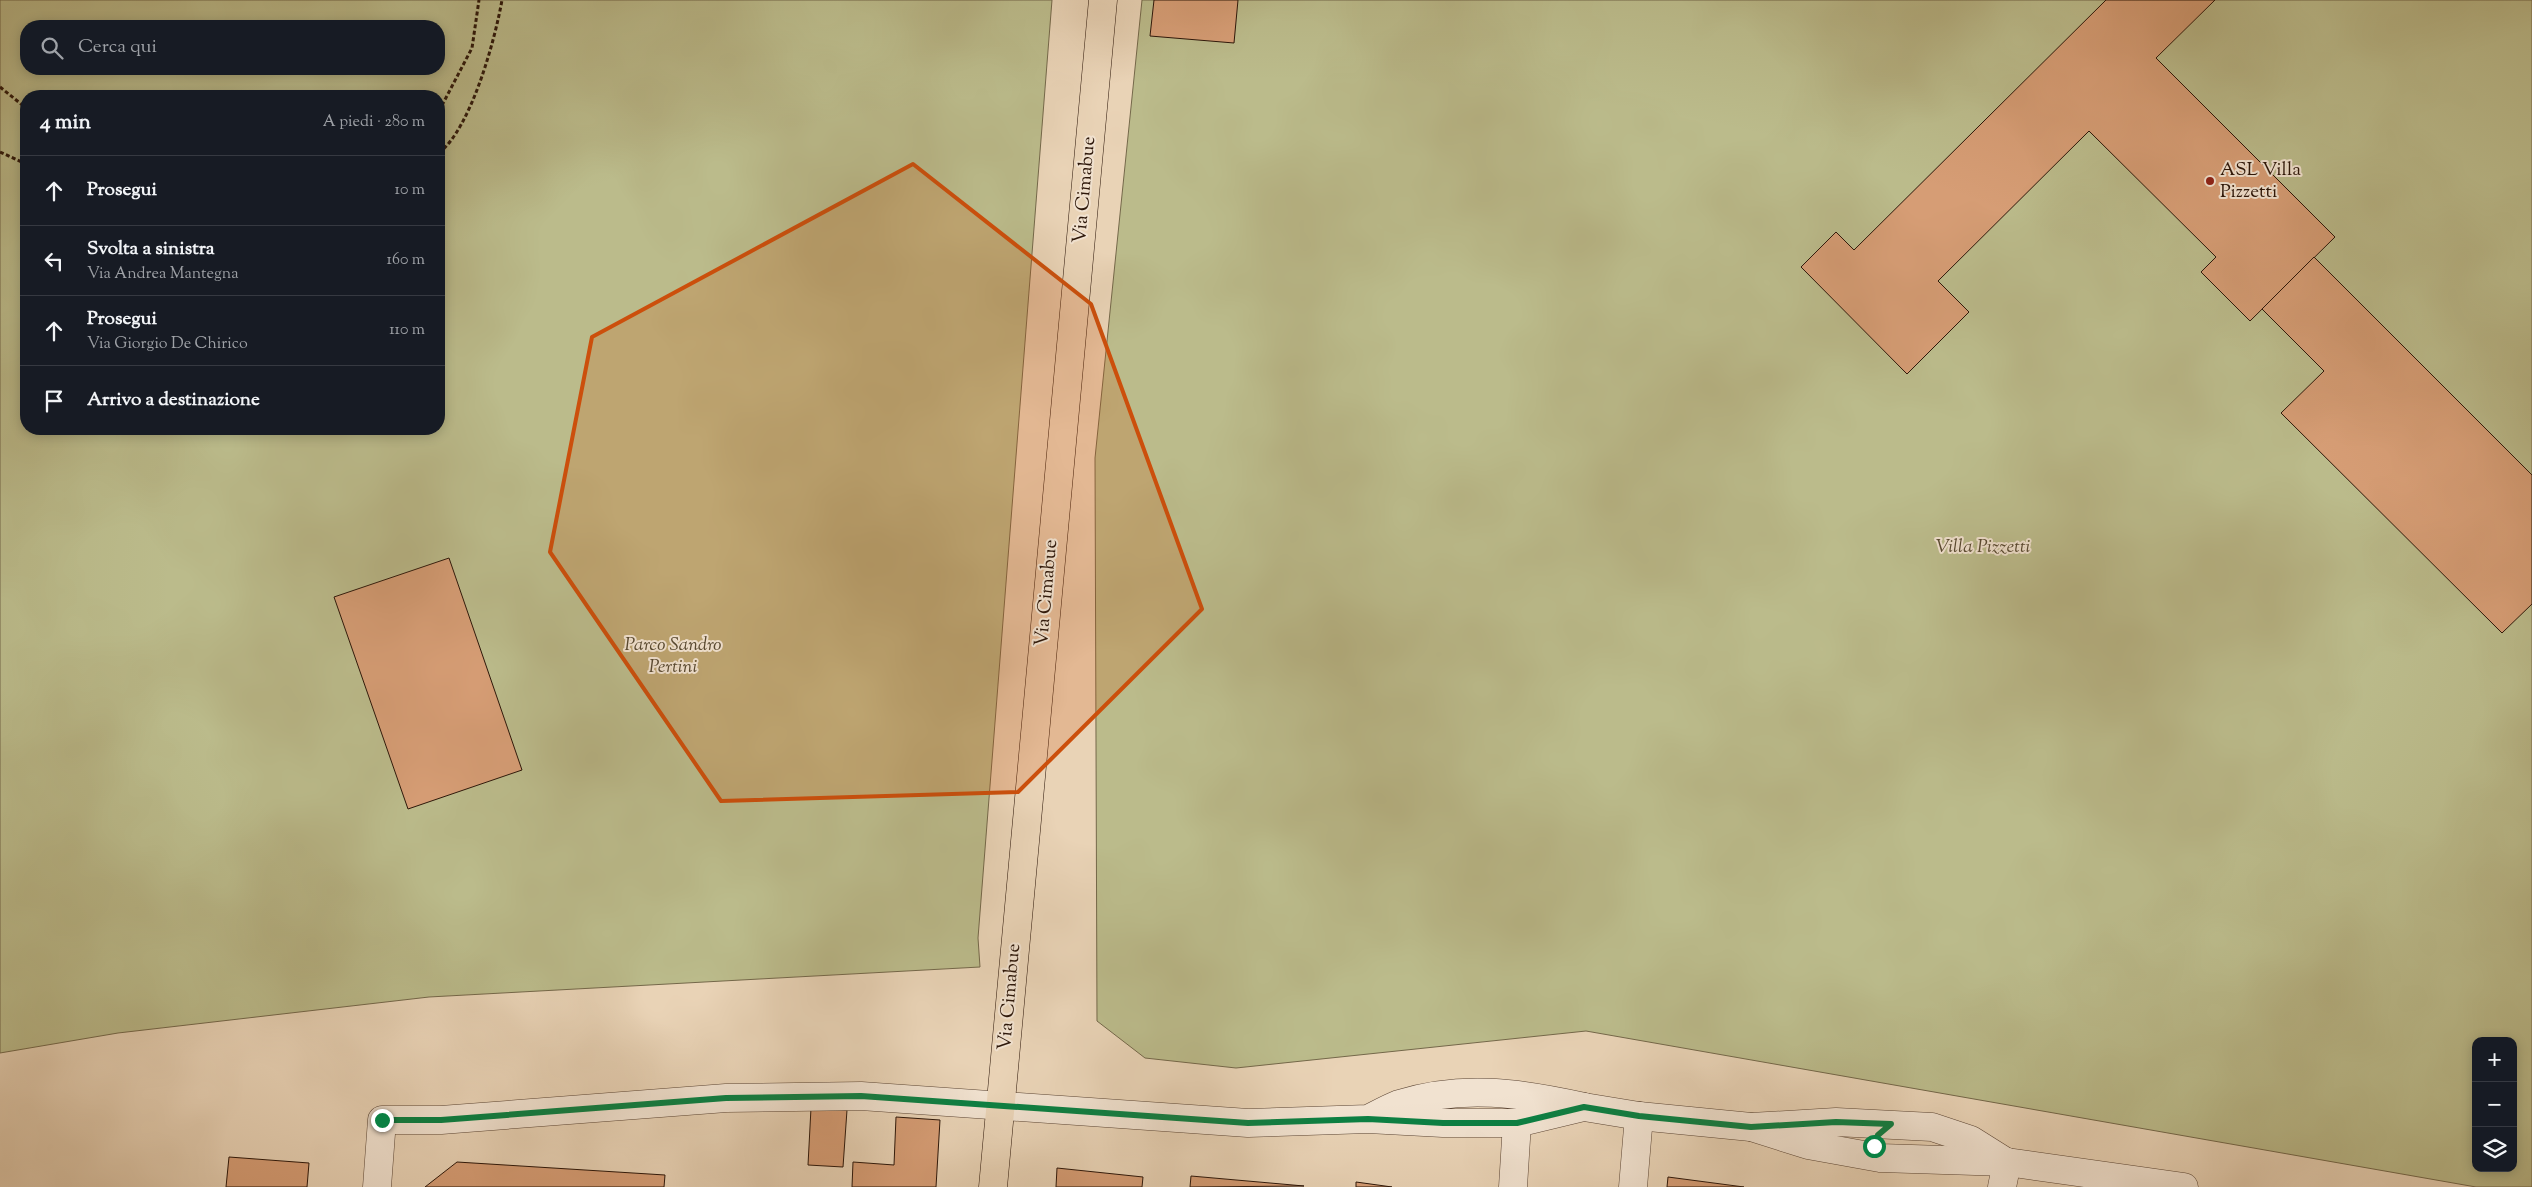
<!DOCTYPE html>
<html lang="it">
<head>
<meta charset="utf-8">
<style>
	:root { --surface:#171b24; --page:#242831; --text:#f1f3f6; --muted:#9ea1a6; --line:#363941 }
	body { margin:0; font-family:"Sorts Mill Goudy",serif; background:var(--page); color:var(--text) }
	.controls { position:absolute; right:15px; bottom:15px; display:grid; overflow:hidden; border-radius:10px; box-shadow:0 2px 12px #0003 }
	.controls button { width:45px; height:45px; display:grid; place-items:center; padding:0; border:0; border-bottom:1px solid var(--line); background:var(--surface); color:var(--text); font:25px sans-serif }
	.stop { position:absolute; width:15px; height:15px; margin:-11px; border:4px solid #0b8043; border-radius:50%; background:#fff }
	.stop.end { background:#0b8043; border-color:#fff; box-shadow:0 1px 5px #0008 }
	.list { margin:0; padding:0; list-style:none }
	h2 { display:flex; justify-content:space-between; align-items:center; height:65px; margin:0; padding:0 20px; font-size:21px }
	h2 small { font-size:16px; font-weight:400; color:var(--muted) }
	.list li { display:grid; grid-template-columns:32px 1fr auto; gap:15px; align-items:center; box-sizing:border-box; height:70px; padding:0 20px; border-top:1px solid var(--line) }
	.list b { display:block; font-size:19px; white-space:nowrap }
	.list p { margin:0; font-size:16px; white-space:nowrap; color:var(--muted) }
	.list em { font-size:16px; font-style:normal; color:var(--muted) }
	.icon { flex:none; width:28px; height:28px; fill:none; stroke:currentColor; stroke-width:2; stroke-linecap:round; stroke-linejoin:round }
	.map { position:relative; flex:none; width:2532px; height:1187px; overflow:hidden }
	.search { position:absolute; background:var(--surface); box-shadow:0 2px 12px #0003; left:20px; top:20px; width:425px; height:55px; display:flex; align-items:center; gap:12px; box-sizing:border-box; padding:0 18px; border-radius:20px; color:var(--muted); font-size:19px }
	.panel { position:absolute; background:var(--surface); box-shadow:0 2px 12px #0003; left:20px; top:90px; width:425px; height:345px; border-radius:20px }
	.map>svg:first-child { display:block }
	.green { fill:#bbbb8b; stroke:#74684a; fill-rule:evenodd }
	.building { fill:#d69d75; stroke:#2c1609 }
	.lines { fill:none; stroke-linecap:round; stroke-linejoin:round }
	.minor-casing { stroke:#5b4534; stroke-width:29 }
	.major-casing { stroke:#2c1609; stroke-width:29 }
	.path { stroke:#2c1609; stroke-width:3; stroke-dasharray:4 2.5; stroke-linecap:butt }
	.minor { stroke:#f1e2d0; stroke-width:28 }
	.major { stroke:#e9d3b6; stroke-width:28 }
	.route { stroke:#0b8043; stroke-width:6 }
	.marked { fill:#cc4f0c; fill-opacity:0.2; stroke:#cc4f0c; stroke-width:4; stroke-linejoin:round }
	.poi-dot { fill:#8f2418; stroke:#f1e2d0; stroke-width:2 }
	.labels { text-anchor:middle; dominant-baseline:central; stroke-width:4; stroke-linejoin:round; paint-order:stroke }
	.poi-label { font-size:19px; fill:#2c1609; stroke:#f1e2d0; text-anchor:start }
	.street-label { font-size:19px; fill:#2c1609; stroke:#f1e2d0 }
	.park-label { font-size:19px; font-style:italic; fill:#574830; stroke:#f1e2d0 }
</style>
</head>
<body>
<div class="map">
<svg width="2532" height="1187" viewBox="0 0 2532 1187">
	<rect width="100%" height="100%" fill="#e9d3b6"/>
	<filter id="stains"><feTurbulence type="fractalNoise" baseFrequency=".004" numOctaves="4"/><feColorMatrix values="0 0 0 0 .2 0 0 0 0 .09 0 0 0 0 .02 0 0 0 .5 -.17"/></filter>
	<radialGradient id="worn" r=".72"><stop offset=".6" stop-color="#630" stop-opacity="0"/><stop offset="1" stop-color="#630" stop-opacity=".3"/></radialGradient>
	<g class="green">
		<path d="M0 0H1052L978 938 980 967 429 997 118 1033 0 1053ZM26 26H439V69H26ZM26 96H439V429H26Z"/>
		<path d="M1142 0H2532V1187H2476L1586 1031 1236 1068 1145 1058 1097 1021 1095 458ZM2476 1041H2513V1168H2476Z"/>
	</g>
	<g class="building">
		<polygon points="1154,0 1238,0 1234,43 1150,36"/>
		<polygon points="2106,0 2215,0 2156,58 2335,237 2250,321 2201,272 2216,257 2089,131 1938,281 1969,312 1907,374 1801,267 1836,232 1854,250"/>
		<polygon points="2314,257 2532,475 2532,604 2502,633 2281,413 2324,371 2262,309"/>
		<polygon points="449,558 522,770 408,809 334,597"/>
		<polygon points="811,1108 847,1110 843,1167 808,1165"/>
		<polygon points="896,1117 940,1120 936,1187 852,1187 853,1162 894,1165"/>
		<polygon points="229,1157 309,1163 307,1187 226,1187"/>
		<polygon points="457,1162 665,1175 664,1187 425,1187"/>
		<polygon points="1057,1168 1143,1177 1142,1187 1056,1187"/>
		<polygon points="1191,1176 1304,1186 1190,1187"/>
		<polygon points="1668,1177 1744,1187 1667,1187"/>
		<polygon points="1356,1182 1392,1187 1356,1187"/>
	</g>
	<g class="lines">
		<g class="minor-casing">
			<g id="minor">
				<polyline points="1584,1107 1639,1116 1751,1127 1836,1122 1932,1127 1971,1140 2006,1162"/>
				<polyline points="1751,1127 1808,1145 1880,1158 2007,1162 2184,1187"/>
				<path d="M377 1187 382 1120H441L726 1098 861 1096 1248 1123 1368 1119 1443 1123H1517L1584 1107C1521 1093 1463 1084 1399 1104 1389 1108 1378 1114 1368 1119"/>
				<polyline points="1513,1187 1517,1123"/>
				<polyline points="1633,1187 1639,1116"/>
				<polyline points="2002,1187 2007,1162"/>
			</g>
		</g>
		<g class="major-casing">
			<polyline id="major" points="993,1187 1103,0"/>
		</g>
		<g class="path">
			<polyline points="0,87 26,108"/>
			<polyline points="439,111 472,48 479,0"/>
			<polyline points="0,152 26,164"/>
			<path d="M439 153C471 128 495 40 502 0"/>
		</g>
		<use href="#minor" class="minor"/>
		<use href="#major" class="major"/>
	</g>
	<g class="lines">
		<polyline class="route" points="382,1120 441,1120 726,1098 861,1096 1248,1123 1368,1119 1443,1123 1517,1123 1584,1107 1639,1116 1751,1127 1836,1122 1891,1124 1878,1135 1874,1146"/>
	</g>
	<path class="marked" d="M913 164 1091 304 1202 609 1018 792 721 801 550 552 592 337Z"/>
	<circle class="poi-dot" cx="2210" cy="181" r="5"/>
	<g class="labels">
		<g class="poi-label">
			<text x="2220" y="170">ASL Villa<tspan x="2220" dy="22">Pizzetti</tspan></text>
		</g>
		<g class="street-label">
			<text transform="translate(1085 190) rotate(-85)">Via Cimabue</text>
			<text transform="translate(1047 593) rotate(-85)">Via Cimabue</text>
			<text transform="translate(1010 997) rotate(-85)">Via Cimabue</text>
		</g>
		<g class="park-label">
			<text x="1983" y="547">Villa Pizzetti</text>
			<text x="673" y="645">Parco Sandro<tspan x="673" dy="22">Pertini</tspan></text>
		</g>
	</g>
	<rect width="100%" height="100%" filter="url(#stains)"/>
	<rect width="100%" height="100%" fill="url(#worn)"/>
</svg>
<div class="controls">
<button>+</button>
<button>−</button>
<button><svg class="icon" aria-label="layers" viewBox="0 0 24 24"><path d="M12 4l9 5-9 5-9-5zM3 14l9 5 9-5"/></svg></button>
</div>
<div class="stop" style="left:1874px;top:1146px"></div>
<div class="stop end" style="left:382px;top:1120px"></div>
<div class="search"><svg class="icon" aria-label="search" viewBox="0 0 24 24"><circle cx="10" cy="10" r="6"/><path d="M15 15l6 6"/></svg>Cerca qui</div>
<section class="panel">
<h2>4 min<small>A piedi · 280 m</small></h2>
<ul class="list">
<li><svg class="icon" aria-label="ahead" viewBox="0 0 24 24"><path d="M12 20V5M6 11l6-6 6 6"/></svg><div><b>Prosegui</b></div><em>10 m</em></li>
<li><svg class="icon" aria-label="left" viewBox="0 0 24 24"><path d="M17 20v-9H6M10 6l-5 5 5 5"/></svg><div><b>Svolta a sinistra</b><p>Via Andrea Mantegna</p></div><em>160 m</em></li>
<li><svg class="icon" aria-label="ahead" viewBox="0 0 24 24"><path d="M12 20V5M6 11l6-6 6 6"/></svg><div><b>Prosegui</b><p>Via Giorgio De Chirico</p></div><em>110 m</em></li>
<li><svg class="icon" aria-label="arrive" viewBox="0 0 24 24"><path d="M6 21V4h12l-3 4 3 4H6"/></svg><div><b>Arrivo a destinazione</b></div></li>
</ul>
</section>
</div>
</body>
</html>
